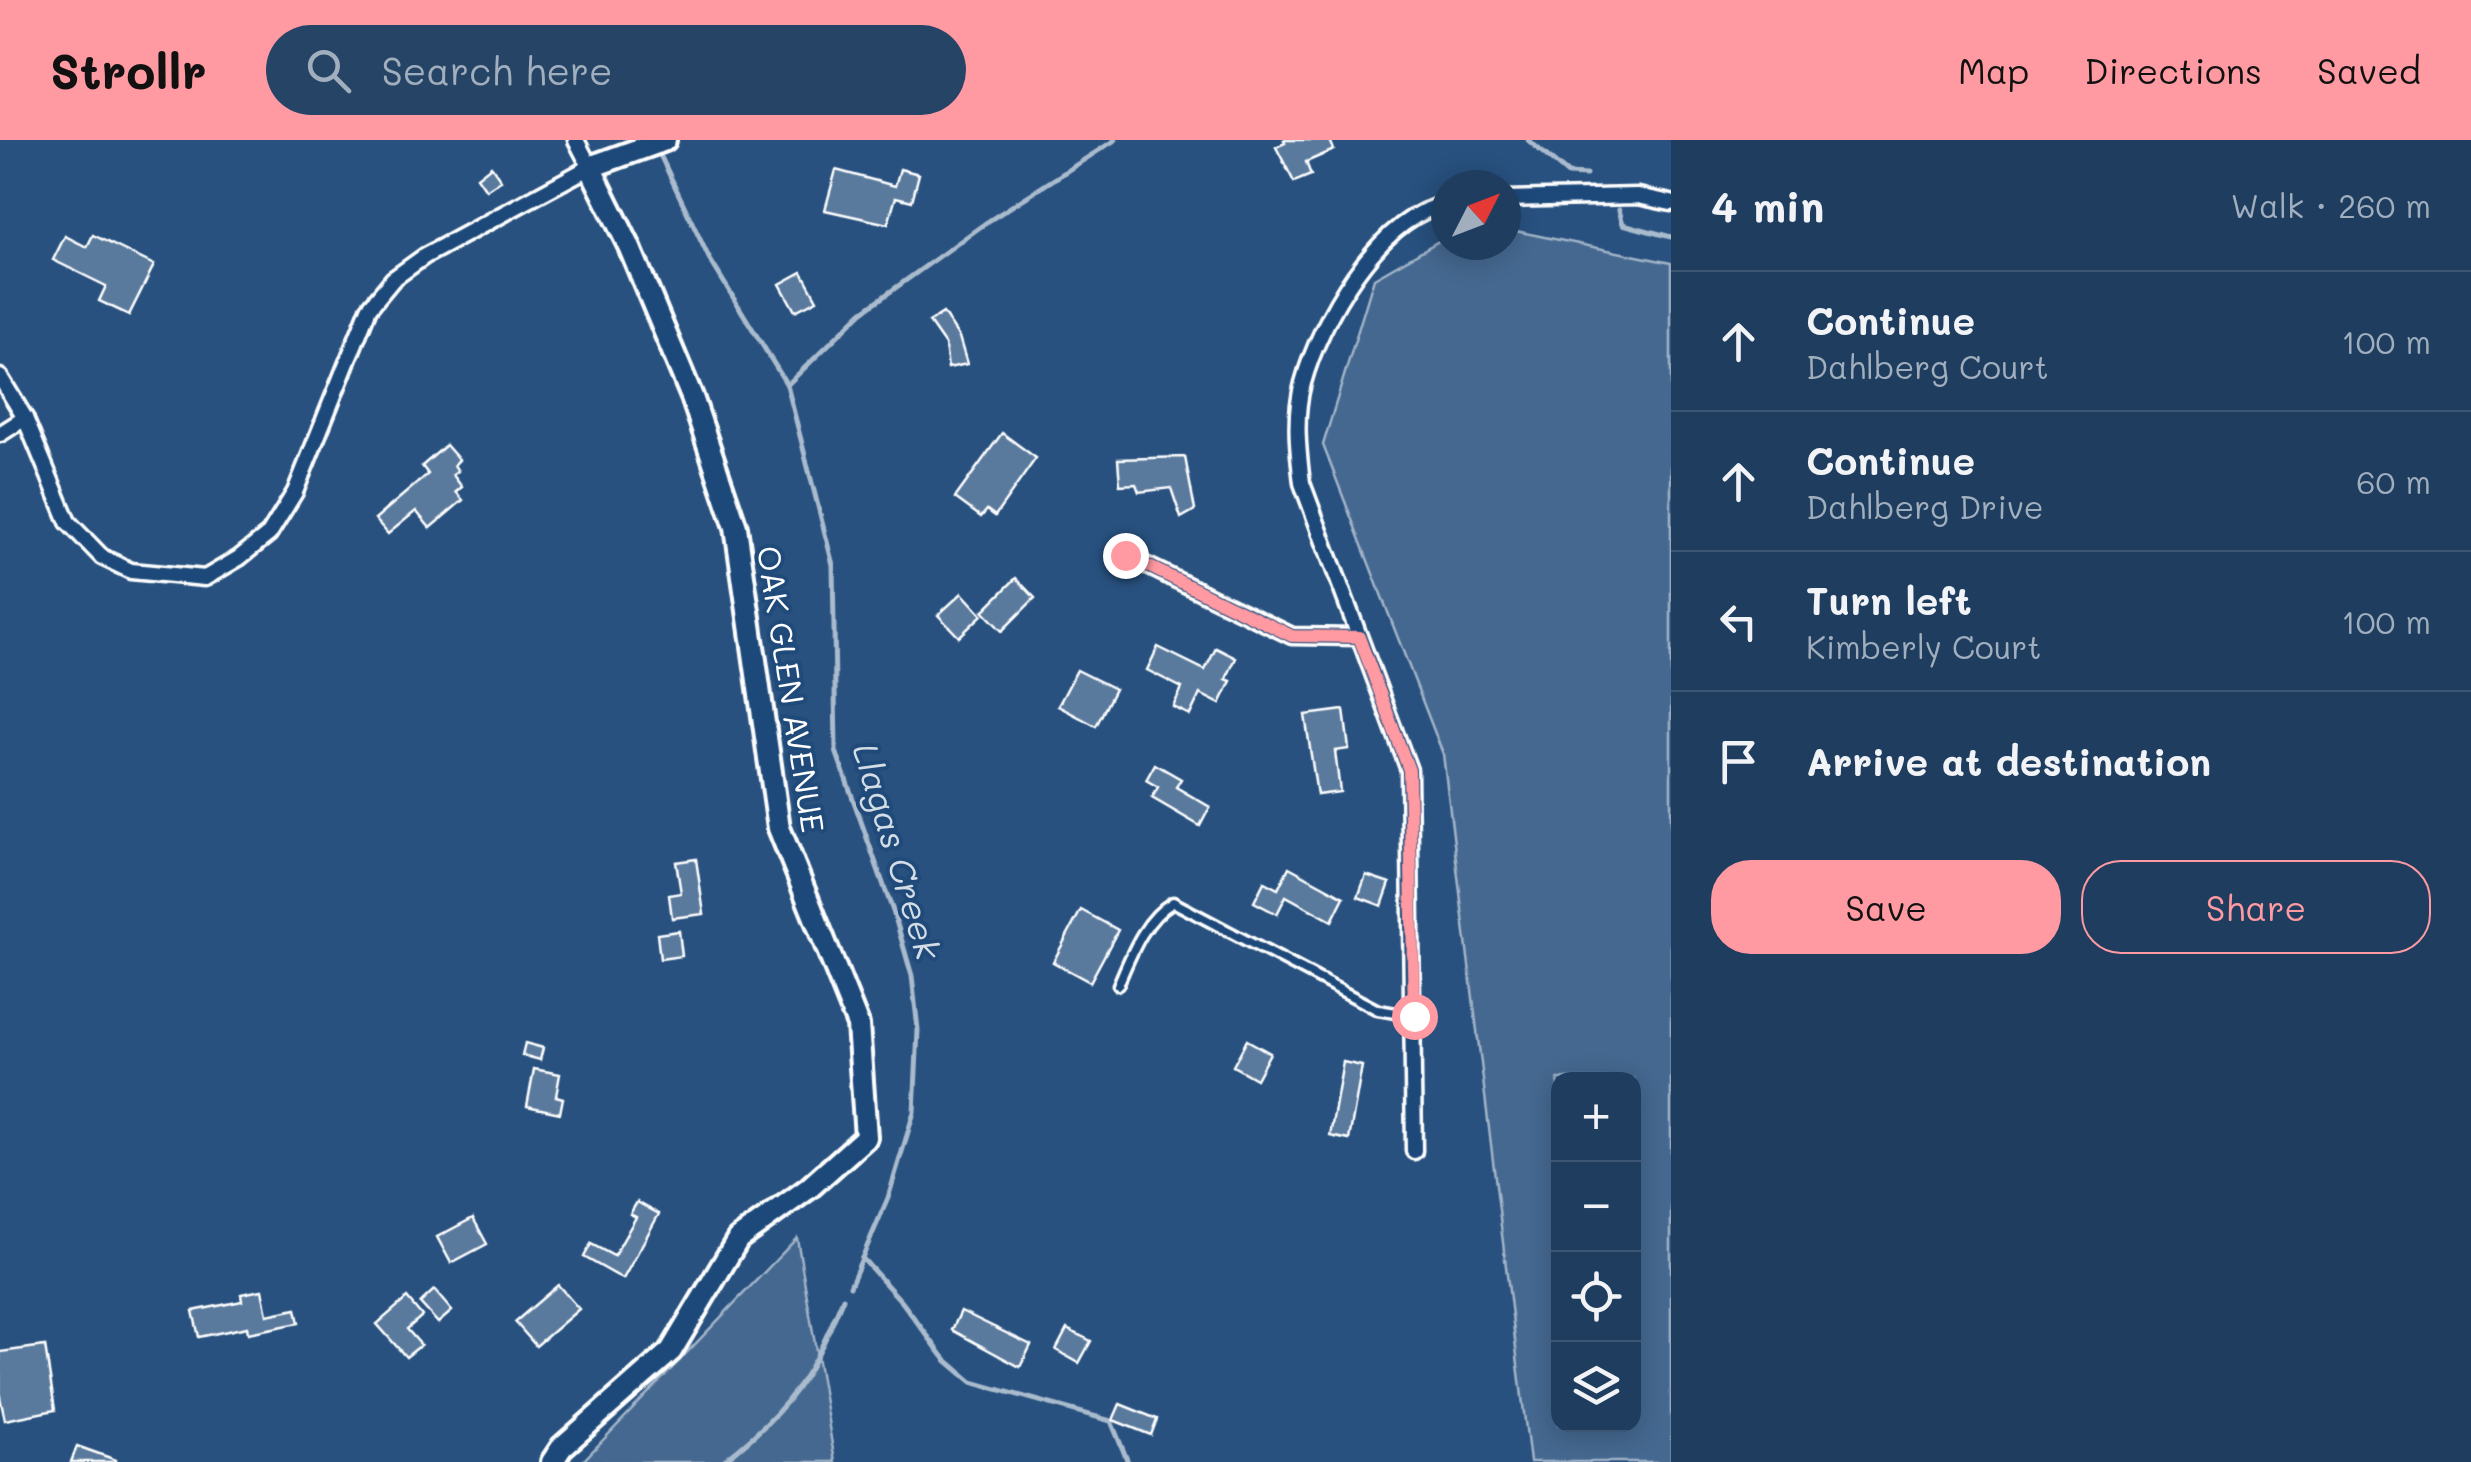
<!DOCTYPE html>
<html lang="en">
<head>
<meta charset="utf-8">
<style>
	:root { --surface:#1e3d5f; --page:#264465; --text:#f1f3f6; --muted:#a1aebd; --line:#3c5674; --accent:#ff9aa2 }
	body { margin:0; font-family:Mali,sans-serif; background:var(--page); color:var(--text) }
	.controls { position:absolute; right:30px; bottom:30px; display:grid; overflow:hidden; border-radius:20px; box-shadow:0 5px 25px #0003 }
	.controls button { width:90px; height:90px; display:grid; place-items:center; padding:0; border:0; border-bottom:2px solid var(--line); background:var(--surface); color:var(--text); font:50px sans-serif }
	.compass { position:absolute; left:1431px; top:30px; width:90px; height:90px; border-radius:50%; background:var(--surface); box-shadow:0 5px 25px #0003; rotate:48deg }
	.stop { position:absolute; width:30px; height:30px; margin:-22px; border:8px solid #ff9aa2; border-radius:50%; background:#fff }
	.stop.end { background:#ff9aa2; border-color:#fff; box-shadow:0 2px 10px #0008 }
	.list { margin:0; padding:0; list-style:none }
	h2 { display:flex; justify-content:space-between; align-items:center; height:130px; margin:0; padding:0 40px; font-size:42px }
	h2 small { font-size:32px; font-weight:400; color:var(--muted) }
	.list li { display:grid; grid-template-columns:65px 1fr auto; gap:30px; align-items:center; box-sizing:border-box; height:140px; padding:0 40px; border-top:2px solid var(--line) }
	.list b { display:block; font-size:38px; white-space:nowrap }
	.list p { margin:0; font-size:32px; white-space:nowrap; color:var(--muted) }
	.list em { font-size:32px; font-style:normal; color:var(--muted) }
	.actions { display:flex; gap:20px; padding:30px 40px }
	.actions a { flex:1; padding:22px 0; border:2px solid var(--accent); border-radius:40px; text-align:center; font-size:35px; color:var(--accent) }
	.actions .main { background:var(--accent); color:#111 }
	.icon { flex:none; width:55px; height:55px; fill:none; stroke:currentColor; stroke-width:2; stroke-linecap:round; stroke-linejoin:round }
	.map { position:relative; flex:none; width:1671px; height:1322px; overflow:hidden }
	header { display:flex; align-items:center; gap:60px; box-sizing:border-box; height:140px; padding:0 50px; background:var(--accent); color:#111 }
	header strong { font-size:48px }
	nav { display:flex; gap:55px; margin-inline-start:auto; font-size:35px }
	.search { width:700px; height:90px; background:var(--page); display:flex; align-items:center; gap:25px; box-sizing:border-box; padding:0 35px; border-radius:55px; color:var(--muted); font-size:38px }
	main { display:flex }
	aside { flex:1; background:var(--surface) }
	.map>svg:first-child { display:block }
	.green { fill:#446890; stroke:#a2b4c8; stroke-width:2.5; fill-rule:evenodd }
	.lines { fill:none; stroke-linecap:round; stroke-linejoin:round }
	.stream { stroke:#aabbcd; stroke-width:5 }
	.building { fill:#5a7a9d; stroke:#fff; stroke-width:2.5 }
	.lane-casing { stroke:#fff; stroke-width:15 }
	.street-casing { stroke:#fff; stroke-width:21 }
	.secondary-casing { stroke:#fff; stroke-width:28 }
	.lane { stroke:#1f4a7a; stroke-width:8 }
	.street { stroke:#1f4a7a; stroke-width:14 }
	.secondary { stroke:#1f4a7a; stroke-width:20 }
	.route { stroke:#ff9aa2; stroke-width:12 }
	.labels { text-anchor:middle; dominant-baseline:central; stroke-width:8; stroke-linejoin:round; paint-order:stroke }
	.street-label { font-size:32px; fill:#fff; stroke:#1f4a7a }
	.water-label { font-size:35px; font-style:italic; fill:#d4dde6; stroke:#1f4a7a }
</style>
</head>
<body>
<header>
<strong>Strollr</strong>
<div class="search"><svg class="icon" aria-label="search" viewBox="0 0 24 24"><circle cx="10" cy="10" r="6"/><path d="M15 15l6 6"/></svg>Search here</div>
<nav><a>Map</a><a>Directions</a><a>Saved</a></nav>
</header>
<main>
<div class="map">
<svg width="1671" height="1322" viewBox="0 0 1671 1322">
	<rect width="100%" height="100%" fill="#28517f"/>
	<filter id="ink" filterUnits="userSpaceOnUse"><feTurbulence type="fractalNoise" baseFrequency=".01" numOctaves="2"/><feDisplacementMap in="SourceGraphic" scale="20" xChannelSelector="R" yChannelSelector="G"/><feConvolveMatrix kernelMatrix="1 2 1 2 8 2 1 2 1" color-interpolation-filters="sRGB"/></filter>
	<g filter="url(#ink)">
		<g class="green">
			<path d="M1506 89 1671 123V1322H1530L1443 614 1323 305 1374 138 1446 97V105H1506ZM1558 939H1634V1284H1558Z"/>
			<polygon points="797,1098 835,1322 582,1322"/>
		</g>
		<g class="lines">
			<g class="stream">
				<polyline points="1528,0 1568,34 1586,35"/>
				<polyline points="661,17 709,118 787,245 833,425 836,611 895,777 912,836 918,890 914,972 888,1058 850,1146"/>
				<polyline points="1619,70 1623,84 1671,97"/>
				<polyline points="787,245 862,172 987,82 1115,0"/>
				<polyline points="862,1118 902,1162 945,1219 972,1242 1111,1281 1128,1322"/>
				<path d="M722 1322C790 1270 811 1236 843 1158"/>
			</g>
		</g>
		<g class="building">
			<polygon points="1284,0 1330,0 1334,10 1306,22 1311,35 1294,42 1276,7 1285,3"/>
			<polygon points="491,26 501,40 486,50 477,37"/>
			<polygon points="900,29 919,34 912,61 896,57 888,84 825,70 836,30 895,46"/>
			<polygon points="93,95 154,125 129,175 99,161 106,146 53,120 65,96 87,107"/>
			<polygon points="802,132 817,160 795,171 780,144"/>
			<polygon points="943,173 959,197 967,224 948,228 945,205 929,182"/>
			<polygon points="1002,293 1036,318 995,376 987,370 981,377 955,358"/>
			<polygon points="446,305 459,320 454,325 458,331 453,335 462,347 456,352 463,360 430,388 416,371 388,394 375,379 428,334 422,326"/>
			<polygon points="1185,317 1195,370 1181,378 1171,348 1139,352 1136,344 1120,345 1118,319"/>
			<polygon points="1016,438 1035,458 1002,491 983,471"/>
			<polygon points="962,453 982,475 959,497 938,475"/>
			<polygon points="1158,507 1205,530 1216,508 1236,518 1226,539 1231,541 1220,564 1200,554 1190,575 1173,567 1182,548 1147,530"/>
			<polygon points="1077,530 1115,549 1096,586 1058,566"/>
			<polygon points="1344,570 1349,609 1335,611 1340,652 1317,655 1305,575"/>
			<polygon points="1155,624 1181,639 1176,647 1210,667 1200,686 1152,658 1158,647 1146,640"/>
			<polygon points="696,719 704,774 672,778 669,755 681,753 676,722"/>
			<polygon points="1289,727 1344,757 1332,781 1286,756 1277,774 1254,762 1264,742 1278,749"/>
			<polygon points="1366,735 1390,743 1382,766 1358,757"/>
			<polygon points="1081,770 1118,790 1090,842 1053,822"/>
			<polygon points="679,791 682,816 660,819 657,794"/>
			<polygon points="1247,900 1270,913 1256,939 1233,926"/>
			<polygon points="525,903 543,908 540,920 522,915"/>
			<polygon points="1343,922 1362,926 1349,1000 1330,996"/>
			<polygon points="534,929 560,934 556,956 563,958 560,973 527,966"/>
			<polygon points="637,1062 659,1074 623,1139 584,1117 591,1104 614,1116 636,1077 630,1074"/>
			<polygon points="473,1078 487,1104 451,1123 437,1097"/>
			<polygon points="558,1145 579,1169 536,1206 515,1182"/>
			<polygon points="262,1150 267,1175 296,1169 299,1183 248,1193 247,1187 199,1197 193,1171 242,1161 241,1154"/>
			<polygon points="434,1150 452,1171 438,1183 420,1163"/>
			<polygon points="407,1158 422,1176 407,1189 421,1205 406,1217 377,1184"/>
			<polygon points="961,1171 1031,1205 1020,1227 952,1190"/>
			<polygon points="1067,1189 1091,1201 1079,1223 1056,1210"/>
			<polygon points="45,1206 55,1270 5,1280 0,1257 0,1212"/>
			<polygon points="1120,1264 1157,1279 1151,1295 1113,1280"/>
			<polygon points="77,1306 116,1320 116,1322 71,1322"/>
		</g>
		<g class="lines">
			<g class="lane-casing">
				<path id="lane" d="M1118 845C1131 815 1144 779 1173 762L1378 870 1414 876"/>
			</g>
			<g class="street-casing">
				<g id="street">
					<polyline points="1506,59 1638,56 1671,63"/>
					<polyline points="0,237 25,278 68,382 102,417 131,431 205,438 239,418 269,394 295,352 369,168 393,139 425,116 590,27 576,0"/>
					<polyline points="0,294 25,278"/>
					<polyline points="1125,415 1292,496 1359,497"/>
					<path d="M1414 1011 1409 630 1302 343C1298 310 1294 276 1303 243 1320 181 1377 78 1446 64"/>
				</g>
			</g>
			<g class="secondary-casing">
				<polyline id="secondary" points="552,1322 562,1307 671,1211 738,1099 809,1048 866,997 858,885 779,688 736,387 692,257 629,106 590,27 665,0"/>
			</g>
			<use href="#lane" class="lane"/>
			<use href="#street" class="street"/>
			<use href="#secondary" class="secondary"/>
		</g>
	</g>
	<g class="lines" filter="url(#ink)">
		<polyline class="route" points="1125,415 1292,496 1359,497 1409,630 1414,876"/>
	</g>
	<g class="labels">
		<g class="street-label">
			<text transform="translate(792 549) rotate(81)">OAK GLEN AVENUE</text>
		</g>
		<g class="water-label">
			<text transform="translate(898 711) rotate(73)">Llagas Creek</text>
		</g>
	</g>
</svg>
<div class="controls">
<button>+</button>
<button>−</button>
<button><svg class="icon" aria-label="locate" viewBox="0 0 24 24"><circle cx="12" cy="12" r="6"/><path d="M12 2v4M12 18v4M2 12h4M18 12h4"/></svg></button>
<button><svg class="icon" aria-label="layers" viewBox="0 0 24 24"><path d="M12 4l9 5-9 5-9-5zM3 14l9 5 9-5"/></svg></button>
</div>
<svg class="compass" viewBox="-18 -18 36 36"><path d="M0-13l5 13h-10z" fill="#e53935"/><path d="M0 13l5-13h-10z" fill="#a1aebd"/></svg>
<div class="stop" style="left:1414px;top:876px"></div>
<div class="stop end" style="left:1125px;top:415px"></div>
</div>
<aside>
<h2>4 min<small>Walk · 260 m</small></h2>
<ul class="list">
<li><svg class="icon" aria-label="ahead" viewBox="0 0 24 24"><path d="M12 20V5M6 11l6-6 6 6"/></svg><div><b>Continue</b><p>Dahlberg Court</p></div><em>100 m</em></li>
<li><svg class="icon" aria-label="ahead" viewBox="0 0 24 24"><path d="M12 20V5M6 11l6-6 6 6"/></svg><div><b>Continue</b><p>Dahlberg Drive</p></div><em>60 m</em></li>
<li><svg class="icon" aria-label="left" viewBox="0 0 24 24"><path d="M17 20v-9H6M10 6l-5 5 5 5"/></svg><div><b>Turn left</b><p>Kimberly Court</p></div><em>100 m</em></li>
<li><svg class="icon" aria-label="arrive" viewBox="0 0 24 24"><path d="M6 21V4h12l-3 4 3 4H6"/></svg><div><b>Arrive at destination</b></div></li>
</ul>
<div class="actions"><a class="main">Save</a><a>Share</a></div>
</aside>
</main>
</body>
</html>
